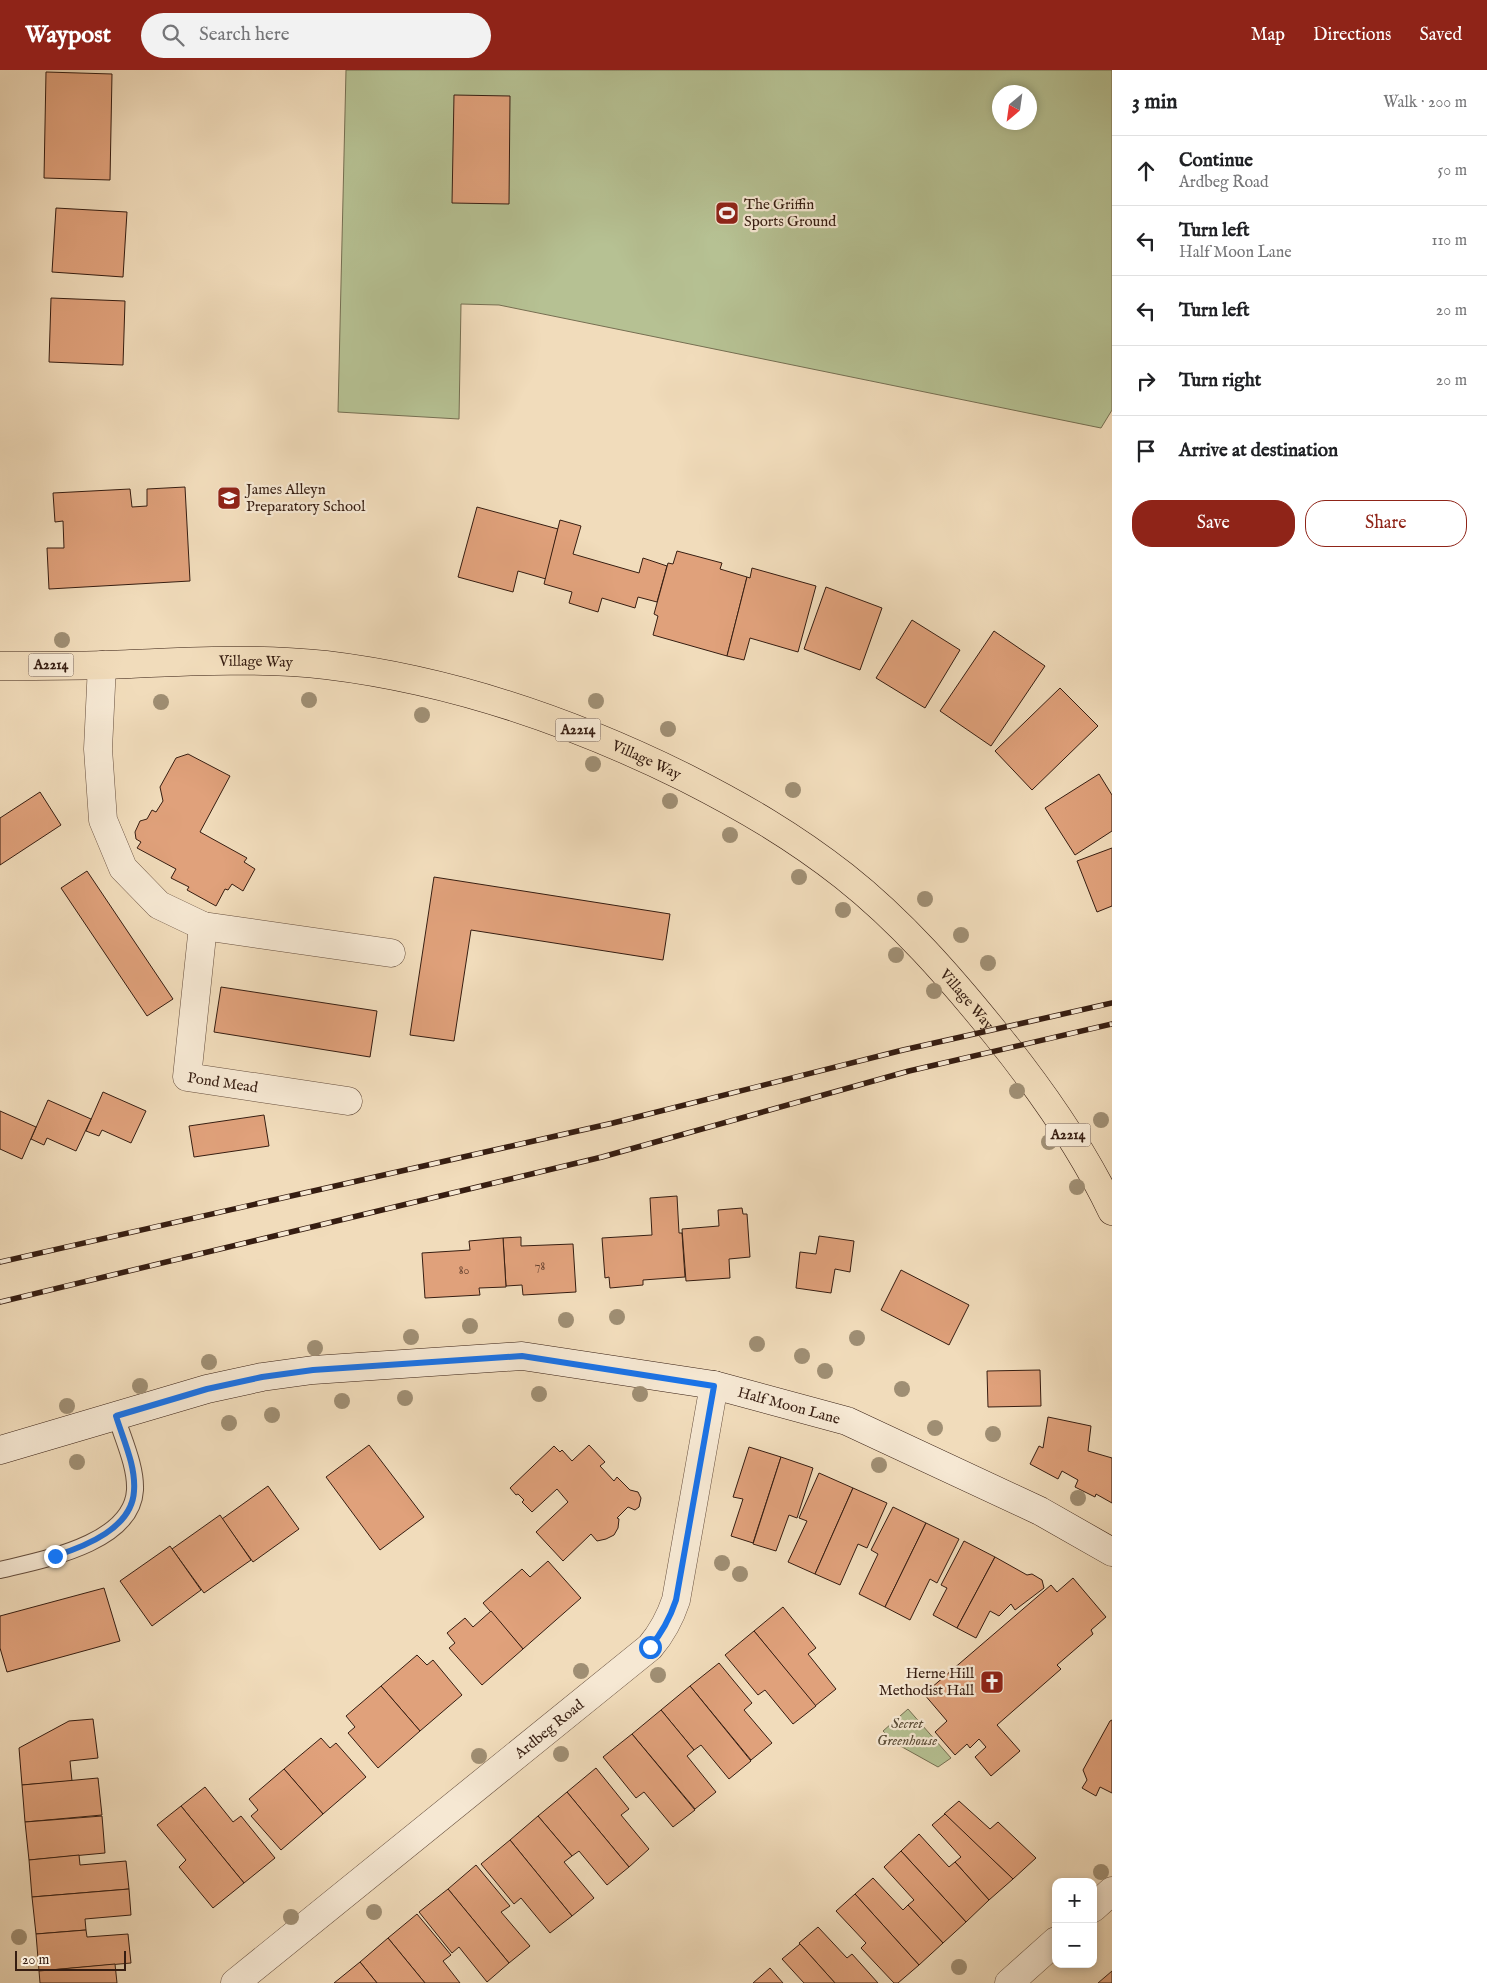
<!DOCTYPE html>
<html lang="en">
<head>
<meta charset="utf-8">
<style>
	:root { --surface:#fff; --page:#f2f2f2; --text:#202124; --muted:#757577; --line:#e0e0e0; --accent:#8f2418 }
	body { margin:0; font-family:"IM FELL English",serif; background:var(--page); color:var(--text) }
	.controls { position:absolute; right:15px; bottom:15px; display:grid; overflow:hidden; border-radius:10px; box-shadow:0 2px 8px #0003 }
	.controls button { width:45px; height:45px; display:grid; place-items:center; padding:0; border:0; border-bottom:1px solid var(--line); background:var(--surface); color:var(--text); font:25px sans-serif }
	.compass { position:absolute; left:992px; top:15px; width:45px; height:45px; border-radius:50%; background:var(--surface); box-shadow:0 2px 8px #0003; rotate:209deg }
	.scale { position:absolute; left:15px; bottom:12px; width:111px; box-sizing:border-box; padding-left:5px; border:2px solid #361d11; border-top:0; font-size:14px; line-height:18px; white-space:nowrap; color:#361d11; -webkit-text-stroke:4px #f6e8d3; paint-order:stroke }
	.stop { position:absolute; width:15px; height:15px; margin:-11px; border:4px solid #1a73e8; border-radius:50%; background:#fff }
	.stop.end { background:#1a73e8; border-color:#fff; box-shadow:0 1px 5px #0008 }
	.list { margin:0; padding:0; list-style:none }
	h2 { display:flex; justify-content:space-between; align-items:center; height:65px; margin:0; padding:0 20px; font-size:21px }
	h2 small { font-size:16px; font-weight:400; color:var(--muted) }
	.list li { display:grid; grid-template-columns:32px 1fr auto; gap:15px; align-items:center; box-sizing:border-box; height:70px; padding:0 20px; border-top:1px solid var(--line) }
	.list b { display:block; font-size:19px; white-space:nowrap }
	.list p { margin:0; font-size:16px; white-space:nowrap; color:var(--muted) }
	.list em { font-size:16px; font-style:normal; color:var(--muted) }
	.actions { display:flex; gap:10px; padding:15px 20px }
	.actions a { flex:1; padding:11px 0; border:1px solid var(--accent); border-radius:20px; text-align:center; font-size:18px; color:var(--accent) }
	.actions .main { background:var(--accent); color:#fff }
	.icon { flex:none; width:28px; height:28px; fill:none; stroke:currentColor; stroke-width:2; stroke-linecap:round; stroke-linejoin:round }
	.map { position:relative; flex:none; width:1112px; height:1913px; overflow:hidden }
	header { display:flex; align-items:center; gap:30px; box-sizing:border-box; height:70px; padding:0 25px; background:var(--accent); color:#fff }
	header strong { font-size:24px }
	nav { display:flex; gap:28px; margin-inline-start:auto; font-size:18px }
	.search { width:350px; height:45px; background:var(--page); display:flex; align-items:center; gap:12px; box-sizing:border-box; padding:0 18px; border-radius:28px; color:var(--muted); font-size:19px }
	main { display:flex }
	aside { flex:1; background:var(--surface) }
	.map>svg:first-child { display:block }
	.green { fill:#b6c193; stroke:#766f52; fill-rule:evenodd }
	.building { fill:#e0a17b; stroke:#361d11 }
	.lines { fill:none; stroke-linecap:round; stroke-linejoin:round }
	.lane-casing { stroke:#654d3c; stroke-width:18 }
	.street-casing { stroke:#654d3c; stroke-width:29 }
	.secondary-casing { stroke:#361d11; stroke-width:29 }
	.primary-casing { stroke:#361d11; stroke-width:29 }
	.lane { stroke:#f6e8d3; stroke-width:16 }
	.street { stroke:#f6e8d3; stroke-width:28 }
	.secondary { stroke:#f6e8d3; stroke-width:28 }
	.primary { stroke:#f1dcbb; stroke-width:28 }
	.rail-casing { stroke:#361d11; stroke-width:5.5 }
	.rail { stroke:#f6e8d3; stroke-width:4; stroke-dasharray:11; stroke-linecap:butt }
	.tree { fill:#9f8e73 }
	.route { stroke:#1a73e8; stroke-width:6 }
	.labels { text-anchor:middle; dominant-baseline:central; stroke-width:4.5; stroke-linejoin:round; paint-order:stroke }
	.number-label { font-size:12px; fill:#603e2c }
	.shield { fill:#f6e8d3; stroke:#705a4b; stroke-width:1 }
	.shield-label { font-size:14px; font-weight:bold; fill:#361d11 }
	.poi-label { font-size:15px; fill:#361d11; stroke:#f6e8d3; text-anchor:start }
	.street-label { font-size:15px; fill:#361d11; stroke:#f6e8d3 }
	.park-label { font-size:15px; font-style:italic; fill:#5c4e38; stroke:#f6e8d3 }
</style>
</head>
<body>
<header>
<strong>Waypost</strong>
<div class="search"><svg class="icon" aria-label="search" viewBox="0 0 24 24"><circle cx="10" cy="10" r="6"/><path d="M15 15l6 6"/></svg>Search here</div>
<nav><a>Map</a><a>Directions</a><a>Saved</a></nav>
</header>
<main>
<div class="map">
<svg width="1112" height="1913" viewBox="0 0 1112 1913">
	<rect width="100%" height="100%" fill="#f1dcbb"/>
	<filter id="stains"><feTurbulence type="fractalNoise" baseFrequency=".004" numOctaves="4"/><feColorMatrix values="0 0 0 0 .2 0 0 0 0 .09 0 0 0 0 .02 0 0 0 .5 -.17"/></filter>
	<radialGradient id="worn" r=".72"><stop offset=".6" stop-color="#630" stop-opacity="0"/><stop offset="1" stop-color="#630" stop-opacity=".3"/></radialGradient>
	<g class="green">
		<path d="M346 0H1112V340L1101 358 499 235 461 234 459 349 338 342ZM999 22H1030V52H999Z"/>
		<polygon points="908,1639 951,1688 938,1697 895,1673 883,1661"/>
	</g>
	<g class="building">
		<polygon points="46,2 112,4 110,110 44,108"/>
		<polygon points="454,25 510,26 509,134 452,133"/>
		<polygon points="56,138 127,142 123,207 52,202"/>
		<polygon points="51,228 125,231 123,295 49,292"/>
		<polygon points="185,417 190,511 49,519 47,478 64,478 63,451 55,452 53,423 130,419 132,437 147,436 147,419"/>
		<polygon points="477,437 558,459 546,509 518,501 513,522 458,507"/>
		<polygon points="560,450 581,456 573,484 639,503 643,488 667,496 657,532 638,527 635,538 602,528 598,542 569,533 572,522 544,514"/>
		<polygon points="677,481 722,493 720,499 747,507 727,586 653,565 658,546 654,544 668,493 673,494"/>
		<polygon points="752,498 816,516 798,582 750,568 744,590 727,586 747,507 750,508"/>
		<polygon points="826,517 882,538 860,600 804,579"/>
		<polygon points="912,550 960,580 925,638 876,608"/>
		<polygon points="994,561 1045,596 991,676 940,641"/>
		<polygon points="1060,618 1098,656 1032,720 995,681"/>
		<polygon points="188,684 230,706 200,762 247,788 244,792 255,799 243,821 232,814 228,820 225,819 216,836 187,820 189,817 171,808 176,799 137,778 141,772 136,769 135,762 140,751 147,749 152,740 156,742 163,731 160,717 176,688"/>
		<polygon points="1099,704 1112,725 1112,761 1075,785 1045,738"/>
		<polygon points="40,722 61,755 0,795 0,748"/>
		<polygon points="1112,778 1112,836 1097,842 1077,791"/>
		<polygon points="87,801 173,929 147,946 61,818"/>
		<polygon points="434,807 670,844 663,890 471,860 454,971 410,965"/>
		<polygon points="221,917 377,941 370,987 214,962"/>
		<polygon points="103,1022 146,1041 131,1073 102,1060 99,1066 86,1061"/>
		<polygon points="48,1030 91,1049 76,1081 47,1068 44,1075 31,1069"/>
		<polygon points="0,1041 36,1057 22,1089 0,1079"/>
		<polygon points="264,1045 269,1076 194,1087 189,1056"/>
		<polygon points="677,1126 679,1163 682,1163 685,1207 643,1210 643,1215 610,1218 609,1207 605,1208 602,1168 652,1165 650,1128"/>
		<polygon points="742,1138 743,1144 747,1144 750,1187 729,1189 730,1208 686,1211 682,1159 719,1156 718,1140"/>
		<polygon points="819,1166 854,1171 850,1202 835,1199 831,1223 796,1218 800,1182 816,1184"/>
		<polygon points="521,1167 521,1176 573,1174 576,1222 523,1225 522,1215 506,1216 503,1168"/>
		<polygon points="503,1168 506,1217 479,1218 480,1225 425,1228 422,1183 470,1180 469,1171"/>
		<polygon points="901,1200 969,1235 949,1275 881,1240"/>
		<polygon points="1040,1300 1041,1336 988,1337 987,1301"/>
		<polygon points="1048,1347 1091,1356 1088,1381 1112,1388 1112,1433 1096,1424 1095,1427 1075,1417 1078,1410 1062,1401 1058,1409 1030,1394 1039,1376 1043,1378"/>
		<polygon points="369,1375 424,1447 380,1480 326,1407"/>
		<polygon points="589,1375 605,1392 600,1396 614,1411 617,1407 630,1420 638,1422 641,1428 639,1437 635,1440 628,1437 617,1448 619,1449 618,1458 614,1465 606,1469 597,1471 591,1464 563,1491 536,1462 568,1432 557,1419 532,1442 522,1432 524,1430 518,1424 516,1425 510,1418 554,1376 560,1382 562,1380 572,1391"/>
		<polygon points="749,1377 781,1387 753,1473 731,1466 743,1429 733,1427"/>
		<polygon points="781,1387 813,1398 797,1448 789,1445 776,1481 753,1474"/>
		<polygon points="819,1403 853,1418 815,1504 788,1492 807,1451 799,1448"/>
		<polygon points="268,1416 299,1459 253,1492 222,1449"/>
		<polygon points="853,1418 887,1433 867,1478 858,1474 840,1515 815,1504"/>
		<polygon points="893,1437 926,1453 885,1537 859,1524 878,1484 871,1480"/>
		<polygon points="220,1445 251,1490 204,1523 172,1479"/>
		<polygon points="926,1453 959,1469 937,1513 930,1509 910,1550 885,1537"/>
		<polygon points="964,1471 995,1487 957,1558 933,1545 947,1518 941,1515"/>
		<polygon points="170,1476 201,1520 152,1556 120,1511"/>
		<polygon points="995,1487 1027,1505 1032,1504 1042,1510 1044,1518 1015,1540 1011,1534 999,1546 990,1541 976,1568 957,1558"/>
		<polygon points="548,1491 581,1528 523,1579 483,1533 522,1499 530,1507"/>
		<polygon points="1073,1508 1106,1547 1091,1560 1093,1564 1057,1595 1061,1599 997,1655 1020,1681 991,1706 975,1687 986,1677 979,1669 970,1678 967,1674 955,1685 935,1662 947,1651 924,1624 1051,1515 1057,1522"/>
		<polygon points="104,1518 120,1571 7,1602 0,1578 0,1546"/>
		<polygon points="783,1537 816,1578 808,1584 836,1619 815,1636 754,1561"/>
		<polygon points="491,1541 523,1579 482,1615 449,1578 455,1573 447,1563 465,1548 473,1557"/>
		<polygon points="754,1561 816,1636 793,1654 765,1620 758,1625 725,1585"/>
		<polygon points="417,1585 427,1595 433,1590 462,1625 420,1661 381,1616"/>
		<polygon points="719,1593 752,1633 744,1640 772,1673 751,1690 690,1616"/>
		<polygon points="381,1616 420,1661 378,1698 348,1663 355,1657 346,1646"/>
		<polygon points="690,1616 751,1691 729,1709 701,1675 694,1680 661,1640"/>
		<polygon points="661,1640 694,1680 687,1686 716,1722 695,1739 632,1664"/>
		<polygon points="93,1649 98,1688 70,1691 72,1711 22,1715 19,1678 69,1651"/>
		<polygon points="1112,1650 1112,1723 1100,1717 1096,1726 1082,1718 1087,1710 1083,1700 1110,1651"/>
		<polygon points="632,1664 695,1740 673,1757 644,1722 636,1728 603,1687"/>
		<polygon points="321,1668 330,1678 336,1673 366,1707 323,1744 284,1699"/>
		<polygon points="596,1698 629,1739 621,1745 649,1779 629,1797 567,1722"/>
		<polygon points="284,1699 323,1744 281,1780 251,1746 258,1740 249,1729"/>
		<polygon points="98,1708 102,1745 25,1752 22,1715"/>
		<polygon points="205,1717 233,1752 241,1746 275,1788 244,1813 181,1736"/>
		<polygon points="567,1722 629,1797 607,1815 579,1781 572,1786 538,1746"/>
		<polygon points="959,1731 990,1759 998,1752 1036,1788 1013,1809 944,1744"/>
		<polygon points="181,1736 244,1813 213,1838 179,1797 186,1790 157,1755"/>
		<polygon points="945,1744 1013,1809 989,1830 955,1792 961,1787 932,1755"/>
		<polygon points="102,1746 105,1783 29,1790 25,1752"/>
		<polygon points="538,1746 572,1786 564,1792 594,1828 572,1846 510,1770"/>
		<polygon points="919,1764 949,1797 955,1792 989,1830 966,1852 901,1781"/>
		<polygon points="510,1770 572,1846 550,1863 521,1828 514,1834 481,1794"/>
		<polygon points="901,1781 966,1852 943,1873 908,1835 914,1830 884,1797"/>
		<polygon points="79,1785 80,1795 126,1791 129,1819 32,1827 29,1790"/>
		<polygon points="476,1795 510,1836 501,1842 530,1876 509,1893 448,1819"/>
		<polygon points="873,1808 903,1840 908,1835 943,1873 919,1895 855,1824"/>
		<polygon points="129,1819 131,1845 85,1849 86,1860 36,1864 32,1827"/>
		<polygon points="448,1819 509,1893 487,1912 459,1877 452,1883 419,1842"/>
		<polygon points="855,1824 919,1895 898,1913 894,1913 861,1878 866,1873 836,1841"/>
		<polygon points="417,1844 451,1885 443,1891 460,1913 425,1913 388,1868"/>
		<polygon points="818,1857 847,1888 852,1884 878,1913 835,1913 799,1873"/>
		<polygon points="86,1860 87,1867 128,1864 131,1893 39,1901 36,1864"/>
		<polygon points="388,1868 425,1913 377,1913 360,1892"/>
		<polygon points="800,1874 835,1913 804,1913 782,1889"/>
		<polygon points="360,1892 377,1913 334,1913"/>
		<polygon points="115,1894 117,1913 40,1913 39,1901"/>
		<polygon points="770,1898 783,1913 753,1913"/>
		<polygon points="1112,1901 1112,1913 1098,1913"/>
	</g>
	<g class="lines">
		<g class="lane-casing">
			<path id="lane" d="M0 1500C41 1490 132 1474 135 1420 136 1396 123 1369 116 1346"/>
		</g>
		<g class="street-casing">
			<g id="street">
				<polyline points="102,595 98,679 103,750 123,798 159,835 203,856 391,883"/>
				<path id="s1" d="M203 856 187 1007 348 1031"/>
				<polyline points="1093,1838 1112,1821"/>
				<path id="s2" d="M235 1913 650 1577C662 1563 670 1548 676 1530L714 1315"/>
				<polyline points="1009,1913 1056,1871"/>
			</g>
		</g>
		<g class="secondary-casing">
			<g id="secondary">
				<path id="s3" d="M0 1380 207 1319 262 1307 313 1300 522 1286 714 1315 847 1351 1040 1441 1112 1482"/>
			</g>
		</g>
		<g class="primary-casing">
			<g id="primary">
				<path id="s4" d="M0 596C35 596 71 596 106 595 179 592 253 587 326 595 451 610 573 652 686 708 743 737 793 766 844 806 901 851 950 907 996 964 1038 1016 1083 1080 1112 1141"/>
			</g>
		</g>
		<use href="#lane" class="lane"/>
		<use href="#street" class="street"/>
		<use href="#secondary" class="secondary"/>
		<use href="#primary" class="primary"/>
		<g class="rail-casing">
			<g id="rail">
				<polyline points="0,1192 613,1053 903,980 1112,933"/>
				<polyline points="0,1232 602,1087 909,1001 1112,954"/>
			</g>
		</g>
		<use href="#rail" class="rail"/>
	</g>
	<g class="tree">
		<circle cx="62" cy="570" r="8"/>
		<circle cx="309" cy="630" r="8"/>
		<circle cx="596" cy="631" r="8"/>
		<circle cx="161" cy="632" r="8"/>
		<circle cx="422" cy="645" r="8"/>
		<circle cx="668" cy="659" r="8"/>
		<circle cx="593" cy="694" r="8"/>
		<circle cx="793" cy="720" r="8"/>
		<circle cx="670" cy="731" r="8"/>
		<circle cx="730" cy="765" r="8"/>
		<circle cx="799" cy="807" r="8"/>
		<circle cx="925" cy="829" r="8"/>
		<circle cx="843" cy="840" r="8"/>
		<circle cx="961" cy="865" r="8"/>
		<circle cx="896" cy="885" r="8"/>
		<circle cx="988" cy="893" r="8"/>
		<circle cx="934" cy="921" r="8"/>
		<circle cx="1017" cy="1021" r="8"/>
		<circle cx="1101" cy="1050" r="8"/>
		<circle cx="1049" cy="1072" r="8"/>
		<circle cx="1077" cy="1117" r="8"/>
		<circle cx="617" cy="1247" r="8"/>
		<circle cx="566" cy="1250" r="8"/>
		<circle cx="470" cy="1256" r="8"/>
		<circle cx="411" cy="1267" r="8"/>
		<circle cx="857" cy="1268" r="8"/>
		<circle cx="757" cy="1274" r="8"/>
		<circle cx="315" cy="1278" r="8"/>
		<circle cx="802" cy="1286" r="8"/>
		<circle cx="209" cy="1292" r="8"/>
		<circle cx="825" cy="1301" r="8"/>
		<circle cx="140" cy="1316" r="8"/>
		<circle cx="902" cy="1319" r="8"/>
		<circle cx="539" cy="1324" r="8"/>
		<circle cx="640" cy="1324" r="8"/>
		<circle cx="405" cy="1328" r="8"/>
		<circle cx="342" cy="1331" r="8"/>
		<circle cx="67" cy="1336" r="8"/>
		<circle cx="272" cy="1345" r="8"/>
		<circle cx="229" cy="1353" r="8"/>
		<circle cx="935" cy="1358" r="8"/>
		<circle cx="993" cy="1364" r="8"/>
		<circle cx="77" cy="1392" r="8"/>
		<circle cx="879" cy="1395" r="8"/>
		<circle cx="1078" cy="1428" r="8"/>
		<circle cx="722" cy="1493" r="8"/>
		<circle cx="740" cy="1504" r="8"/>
		<circle cx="581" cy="1601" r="8"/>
		<circle cx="658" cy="1605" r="8"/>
		<circle cx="561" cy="1684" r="8"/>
		<circle cx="479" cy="1686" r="8"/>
		<circle cx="1101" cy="1802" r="8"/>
		<circle cx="374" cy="1842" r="8"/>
		<circle cx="291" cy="1847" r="8"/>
		<circle cx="19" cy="1867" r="8"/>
		<circle cx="959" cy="1897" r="8"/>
	</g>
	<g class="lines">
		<path class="route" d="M55 1486C86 1476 132 1458 134 1421 136 1396 123 1369 116 1346L207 1319 262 1307 313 1300 522 1286 714 1316 676 1530C670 1548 662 1563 650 1577"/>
	</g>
	<defs>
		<g id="stadium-square" transform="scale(1.25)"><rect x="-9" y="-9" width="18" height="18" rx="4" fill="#8f2418" stroke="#f6e8d3"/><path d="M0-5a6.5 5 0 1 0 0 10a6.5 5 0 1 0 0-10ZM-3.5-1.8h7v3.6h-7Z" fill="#fff"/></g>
		<g id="school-square" transform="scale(1.25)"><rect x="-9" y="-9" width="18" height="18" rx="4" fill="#8f2418" stroke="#f6e8d3"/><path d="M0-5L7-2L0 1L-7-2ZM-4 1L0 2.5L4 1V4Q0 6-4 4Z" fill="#fff"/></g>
		<g id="church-square" transform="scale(1.25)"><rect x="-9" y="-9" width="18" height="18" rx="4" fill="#8f2418" stroke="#f6e8d3"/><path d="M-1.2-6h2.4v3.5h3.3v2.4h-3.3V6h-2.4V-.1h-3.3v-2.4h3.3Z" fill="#fff"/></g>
	</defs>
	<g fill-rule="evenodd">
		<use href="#stadium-square" x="727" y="143"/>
		<use href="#school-square" x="229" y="428"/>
		<use href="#church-square" x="992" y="1612"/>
	</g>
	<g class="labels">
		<g class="number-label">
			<text x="540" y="1196">78</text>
			<text x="464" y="1200">80</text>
		</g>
		<g class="shield">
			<rect x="28.5" y="583.5" width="45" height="23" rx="4"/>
			<rect x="555.5" y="648.5" width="45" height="23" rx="4"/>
			<rect x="1045.5" y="1053.5" width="45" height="23" rx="4"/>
		</g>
		<g class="shield-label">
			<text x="51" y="595">A2214</text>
			<text x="578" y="660">A2214</text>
			<text x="1068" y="1065">A2214</text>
		</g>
		<g class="poi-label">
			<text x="744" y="134">The Griffin<tspan x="744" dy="17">Sports Ground</tspan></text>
			<text x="246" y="419">James Alleyn<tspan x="246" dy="17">Preparatory School</tspan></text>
			<text x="974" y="1603" text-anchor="end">Herne Hill<tspan x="974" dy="17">Methodist Hall</tspan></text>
		</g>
		<g class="street-label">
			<text stroke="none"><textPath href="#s4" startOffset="256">Village Way</textPath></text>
			<text stroke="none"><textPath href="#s4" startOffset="662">Village Way</textPath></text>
			<text stroke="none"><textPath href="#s4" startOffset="1066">Village Way</textPath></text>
			<text stroke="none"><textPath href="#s1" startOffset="188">Pond Mead</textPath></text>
			<text stroke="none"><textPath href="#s3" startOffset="805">Half Moon Lane</textPath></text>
			<text stroke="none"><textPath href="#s2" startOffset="404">Ardbeg Road</textPath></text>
		</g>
		<g class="park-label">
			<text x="907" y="1653">Secret<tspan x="907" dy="17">Greenhouse</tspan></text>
		</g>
	</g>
	<rect width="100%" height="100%" filter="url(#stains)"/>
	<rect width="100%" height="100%" fill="url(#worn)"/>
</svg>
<div class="controls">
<button>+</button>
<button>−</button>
</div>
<svg class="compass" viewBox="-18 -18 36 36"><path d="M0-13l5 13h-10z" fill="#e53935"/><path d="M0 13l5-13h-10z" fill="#757577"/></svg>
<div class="scale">20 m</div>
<div class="stop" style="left:650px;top:1577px"></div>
<div class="stop end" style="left:55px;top:1486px"></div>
</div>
<aside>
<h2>3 min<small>Walk · 200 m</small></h2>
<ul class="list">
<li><svg class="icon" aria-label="ahead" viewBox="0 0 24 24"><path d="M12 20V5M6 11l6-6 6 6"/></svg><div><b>Continue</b><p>Ardbeg Road</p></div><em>50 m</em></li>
<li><svg class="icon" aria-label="left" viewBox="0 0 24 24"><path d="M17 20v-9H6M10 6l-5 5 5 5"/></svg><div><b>Turn left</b><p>Half Moon Lane</p></div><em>110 m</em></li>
<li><svg class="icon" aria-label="left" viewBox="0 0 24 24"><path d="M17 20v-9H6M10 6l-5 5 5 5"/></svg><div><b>Turn left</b></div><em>20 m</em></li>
<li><svg class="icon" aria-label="right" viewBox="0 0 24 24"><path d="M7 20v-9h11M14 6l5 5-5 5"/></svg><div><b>Turn right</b></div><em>20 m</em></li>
<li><svg class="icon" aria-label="arrive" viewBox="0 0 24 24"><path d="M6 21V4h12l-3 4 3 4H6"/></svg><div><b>Arrive at destination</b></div></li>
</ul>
<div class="actions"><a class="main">Save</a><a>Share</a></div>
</aside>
</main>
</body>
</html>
